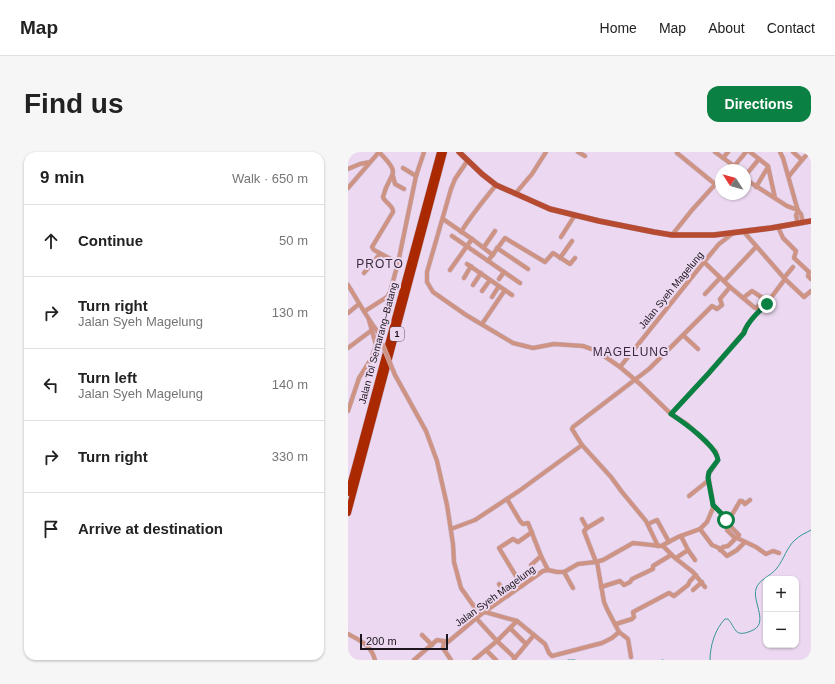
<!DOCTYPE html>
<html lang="en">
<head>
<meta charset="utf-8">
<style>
	:root { --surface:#fff; --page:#f6f6f6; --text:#222; --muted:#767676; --line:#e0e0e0; --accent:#0b8043 }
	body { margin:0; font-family:Helvetica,sans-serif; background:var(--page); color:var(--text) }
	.controls { position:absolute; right:12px; bottom:12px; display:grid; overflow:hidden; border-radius:8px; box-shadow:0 1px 3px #0004 }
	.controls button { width:36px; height:36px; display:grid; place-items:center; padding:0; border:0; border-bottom:1px solid var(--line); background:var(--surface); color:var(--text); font:20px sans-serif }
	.compass { position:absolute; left:367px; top:12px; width:36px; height:36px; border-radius:50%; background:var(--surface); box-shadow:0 1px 3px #0004; rotate:306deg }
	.scale { position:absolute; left:12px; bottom:10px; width:88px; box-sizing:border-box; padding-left:4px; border:2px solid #1d161e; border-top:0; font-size:11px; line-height:14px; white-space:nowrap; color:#1d161e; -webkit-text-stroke:3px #ecd9f1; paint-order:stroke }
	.stop { position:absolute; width:12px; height:12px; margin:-9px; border:3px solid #0b8043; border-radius:50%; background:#fff }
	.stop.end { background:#0b8043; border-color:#fff; box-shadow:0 1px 4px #0008 }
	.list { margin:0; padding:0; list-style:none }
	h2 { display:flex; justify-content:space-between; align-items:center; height:52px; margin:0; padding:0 16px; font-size:17px }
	h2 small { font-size:13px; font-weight:400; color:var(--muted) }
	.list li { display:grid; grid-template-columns:26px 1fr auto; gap:12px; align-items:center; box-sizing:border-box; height:72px; padding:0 16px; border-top:1px solid var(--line) }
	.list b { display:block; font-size:15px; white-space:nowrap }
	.list p { margin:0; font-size:13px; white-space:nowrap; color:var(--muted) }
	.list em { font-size:13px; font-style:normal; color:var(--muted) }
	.icon { flex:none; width:22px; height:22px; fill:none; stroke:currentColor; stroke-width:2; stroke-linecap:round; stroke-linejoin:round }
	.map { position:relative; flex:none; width:463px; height:508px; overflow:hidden; border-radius:12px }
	header { display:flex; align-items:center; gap:24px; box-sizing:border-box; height:56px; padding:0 20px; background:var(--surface); border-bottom:1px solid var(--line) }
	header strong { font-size:19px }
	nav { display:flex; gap:22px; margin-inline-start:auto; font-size:14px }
	.intro { display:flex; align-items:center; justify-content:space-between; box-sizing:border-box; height:96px; padding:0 24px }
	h1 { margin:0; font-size:28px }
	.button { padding:10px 18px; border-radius:12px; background:var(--accent); color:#fff; font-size:14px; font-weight:700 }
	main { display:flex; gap:24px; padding:0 24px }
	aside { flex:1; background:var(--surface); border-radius:12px; box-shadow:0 1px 3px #0004 }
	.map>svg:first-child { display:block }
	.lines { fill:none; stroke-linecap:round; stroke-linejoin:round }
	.stream { stroke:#369696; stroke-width:1 }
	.minor-casing { stroke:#c7b6cb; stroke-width:5 }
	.major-casing { stroke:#c7b6cb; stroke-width:6 }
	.highway-casing { stroke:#c7b6cb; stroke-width:7 }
	.minor { stroke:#cf9383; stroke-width:4 }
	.major { stroke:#b64b31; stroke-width:5.5 }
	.highway { stroke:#aa2900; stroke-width:6 }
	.minor-bridge-casing { stroke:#c7b6cb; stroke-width:5; stroke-linecap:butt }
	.minor-bridge { stroke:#cf9383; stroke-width:4 }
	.route { stroke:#0b8043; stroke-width:5 }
	.labels { text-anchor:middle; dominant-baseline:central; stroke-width:4; stroke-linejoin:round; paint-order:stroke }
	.shield { fill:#ecd9f1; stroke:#5b505d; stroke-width:1 }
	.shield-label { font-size:9px; font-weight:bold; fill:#1d161e }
	.street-label { font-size:10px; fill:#1d161e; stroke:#ecd9f1 }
	.quarter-label { font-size:12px; letter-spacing:1px; fill:#392a3d; stroke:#ecd9f1 }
</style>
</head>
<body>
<header>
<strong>Map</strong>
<nav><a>Home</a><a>Map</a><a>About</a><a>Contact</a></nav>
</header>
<div class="intro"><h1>Find us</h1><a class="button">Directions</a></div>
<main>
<aside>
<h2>9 min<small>Walk · 650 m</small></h2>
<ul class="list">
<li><svg class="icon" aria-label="ahead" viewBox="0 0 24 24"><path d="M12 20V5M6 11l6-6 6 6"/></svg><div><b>Continue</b></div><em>50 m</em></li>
<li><svg class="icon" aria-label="right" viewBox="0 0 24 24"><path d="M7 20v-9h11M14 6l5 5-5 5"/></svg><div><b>Turn right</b><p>Jalan Syeh Magelung</p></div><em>130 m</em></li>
<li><svg class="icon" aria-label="left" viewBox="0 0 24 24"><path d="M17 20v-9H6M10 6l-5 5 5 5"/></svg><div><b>Turn left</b><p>Jalan Syeh Magelung</p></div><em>140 m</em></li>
<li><svg class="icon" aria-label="right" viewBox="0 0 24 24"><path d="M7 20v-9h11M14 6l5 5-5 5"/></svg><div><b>Turn right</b></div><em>330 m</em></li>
<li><svg class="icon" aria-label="arrive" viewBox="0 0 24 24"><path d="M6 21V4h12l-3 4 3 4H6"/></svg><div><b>Arrive at destination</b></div></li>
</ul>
</aside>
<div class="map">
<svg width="463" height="508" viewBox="0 0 463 508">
	<rect width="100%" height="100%" fill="#ecd9f1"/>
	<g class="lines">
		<g class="stream">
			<polyline points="220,508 227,508"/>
			<polyline points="314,508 315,508"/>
			<path d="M362 508C362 494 367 477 377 467H380C388 476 386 486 403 479 422 472 404 450 408 437 410 428 423 424 429 416 436 407 439 395 447 388 452 383 458 381 463 378"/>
		</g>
		<g class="minor-casing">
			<g id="minor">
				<polyline points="230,0 237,4"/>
				<polyline points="367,0 386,14"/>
				<polyline points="402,0 420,14 427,46"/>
				<polyline points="432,0 435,6 450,59 453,62 455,71"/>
				<polyline points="329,1 367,32"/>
				<polyline points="375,6 380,0"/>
				<polyline points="120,8 107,27 103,37 79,120 79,130 85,140 118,163 165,191 185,196 206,192 235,194 249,199 272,215"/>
				<polyline points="454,8 461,0"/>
				<polyline points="55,16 68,24"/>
				<polyline points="0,17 12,12 22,10"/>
				<polyline points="380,18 388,12 398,0"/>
				<polyline points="45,24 47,32 56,37"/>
				<polyline points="397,24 411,7"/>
				<polyline points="441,24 454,8 445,0"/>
				<polyline points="397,27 439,54 450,58"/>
				<polyline points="408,35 420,15"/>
				<path d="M0 36 31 0C56 25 41 19 35 45 37 51 46 54 45 60L24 95 26 98 50 111"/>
				<polyline points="167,42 184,22 198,0"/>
				<polyline points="95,67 124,87 102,118"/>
				<polyline points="450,72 448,63 450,59"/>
				<polyline points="430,75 435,86 448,99 446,106 461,120 460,124 463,127"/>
				<path d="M113 80C124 62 136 48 148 33"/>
				<polyline points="324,83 344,58 373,26"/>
				<polyline points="104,84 172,131"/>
				<polyline points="213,85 227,63"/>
				<polyline points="124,87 145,103"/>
				<polyline points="136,95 147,79"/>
				<polyline points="149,96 180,117"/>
				<polyline points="212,106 224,89"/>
				<polyline points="140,109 157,86 197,110 205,101 222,112 227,106"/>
				<polyline points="356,110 382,135 407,156 408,156 414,151 419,151 437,127 396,80"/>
				<polyline points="119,112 164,143"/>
				<polyline points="16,121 32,102"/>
				<polyline points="116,126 123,114"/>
				<polyline points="436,126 445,115"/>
				<polyline points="151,127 156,120"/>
				<polyline points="437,127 456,145 463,139"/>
				<polyline points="376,129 408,95"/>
				<path d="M0 133C10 149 18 164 29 179"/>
				<polyline points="125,133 133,121"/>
				<polyline points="134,139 142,128"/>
				<polyline points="357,142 372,126"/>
				<polyline points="144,145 151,134"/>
				<polyline points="395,146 404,139 421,150"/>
				<polyline points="17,159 39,145 42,140 50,111 68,24 76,0"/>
				<polyline points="0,161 11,152"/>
				<polyline points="134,172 157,138"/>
				<polyline points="336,184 350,197"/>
				<polyline points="0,196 24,178"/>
				<polyline points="47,223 78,279 89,309 99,353 105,392 106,410 113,436 132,463"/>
				<polyline points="0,259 11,226 23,207 28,193 21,168"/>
				<path d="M323 262 360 222 395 181C399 170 410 160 418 152"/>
				<polyline points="341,344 361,328"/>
				<polyline points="159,347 172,369 175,372 180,371 193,404 200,418"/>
				<polyline points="365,353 379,367 385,361 392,349 394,349 397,352 402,348"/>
				<polyline points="234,367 239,376"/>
				<polyline points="300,372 309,368 321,390"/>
				<polyline points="380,372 379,378 387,386 389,386 408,395 418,402 425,399 431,401"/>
				<polyline points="103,377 127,368 171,339 234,293"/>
				<polyline points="352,377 364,393 371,396 379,404 389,398 397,390"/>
				<polyline points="310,394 298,369 274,340 263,325 234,293 224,277 225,275 301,217 364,154 369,157 374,153 372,147 382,135"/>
				<polyline points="315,394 327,406 345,420 357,435"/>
				<polyline points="340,398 347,408"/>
				<polyline points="372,398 375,395 380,394 391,383 379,371"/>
				<polyline points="328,406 340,398 333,384"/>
				<polyline points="248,410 236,379 239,376 254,367"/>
				<polyline points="216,420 225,436"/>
				<polyline points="189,423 183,413 193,404"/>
				<polyline points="151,432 160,444"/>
				<polyline points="174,434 151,396 165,387 170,390 184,380"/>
				<polyline points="253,435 272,429 276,433 282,430 284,427 305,417 305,414 323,403"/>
				<polyline points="345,438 354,430"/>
				<polyline points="137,460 169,469 197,492 201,501 204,504 254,491 264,486 271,480 259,457 256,450 249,410"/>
				<polyline points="268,472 284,467 286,465 285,460 321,441 326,444 340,433 342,429 348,423"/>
				<polyline points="162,476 178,492"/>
				<polyline points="271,480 280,487 283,505"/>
				<path d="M0 482C13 489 23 493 27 508"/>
				<polyline points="74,483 84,493"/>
				<polyline points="96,489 95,496 103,508"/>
				<polyline points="138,498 148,508"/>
				<polyline points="167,506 149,489 169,469"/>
				<polyline points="166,507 186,483"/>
				<polyline points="66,508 89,488 100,490 132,463 195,419 200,418 209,420 216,420 230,412 248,410 255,408 285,391 313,394 330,385 352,377 359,370 365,356 365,350 360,323 370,308 368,300 339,272 323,262 292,232 272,215 356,110 371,92 384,82"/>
				<polyline points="126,508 149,489 128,466"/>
			</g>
		</g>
		<g class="major-casing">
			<polyline id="major" points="111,0 134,22 148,33 202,57 251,69 306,80 324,83 366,83 423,76 463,69"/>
		</g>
		<g class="highway-casing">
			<g id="highway">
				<polyline points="0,341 92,0"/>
				<polyline points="0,361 96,0"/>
			</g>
		</g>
		<use href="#minor" class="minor"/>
		<use href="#major" class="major"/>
		<use href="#highway" class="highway"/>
		<g class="minor-bridge-casing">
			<polyline id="minor-bridge" points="29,179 47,223"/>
		</g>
		<use href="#minor-bridge" class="minor-bridge"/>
	</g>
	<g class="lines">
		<path class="route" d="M378 368 379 367 365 353 360 326 361 320 370 308C368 293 335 270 323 262L360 222 396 181C399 170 411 159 419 152"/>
	</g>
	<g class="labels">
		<rect class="shield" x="42" y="175" width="14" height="14" rx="3"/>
		<g class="shield-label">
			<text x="49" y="182">1</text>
		</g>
		<g class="street-label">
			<text transform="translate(323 138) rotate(-51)">Jalan Syeh Magelung</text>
			<text transform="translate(30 191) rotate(-75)">Jalan Tol Semarang–Batang</text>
			<text transform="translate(147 444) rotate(-36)">Jalan Syeh Magelung</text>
		</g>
		<g class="quarter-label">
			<text x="32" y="112">PROTO</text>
			<text x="283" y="200">MAGELUNG</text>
		</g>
	</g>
</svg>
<div class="controls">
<button>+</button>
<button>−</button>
</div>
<svg class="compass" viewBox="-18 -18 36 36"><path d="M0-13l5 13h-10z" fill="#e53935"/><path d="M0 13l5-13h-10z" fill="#767676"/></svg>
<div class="scale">200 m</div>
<div class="stop" style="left:378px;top:368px"></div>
<div class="stop end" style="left:419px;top:152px"></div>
</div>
</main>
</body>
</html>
